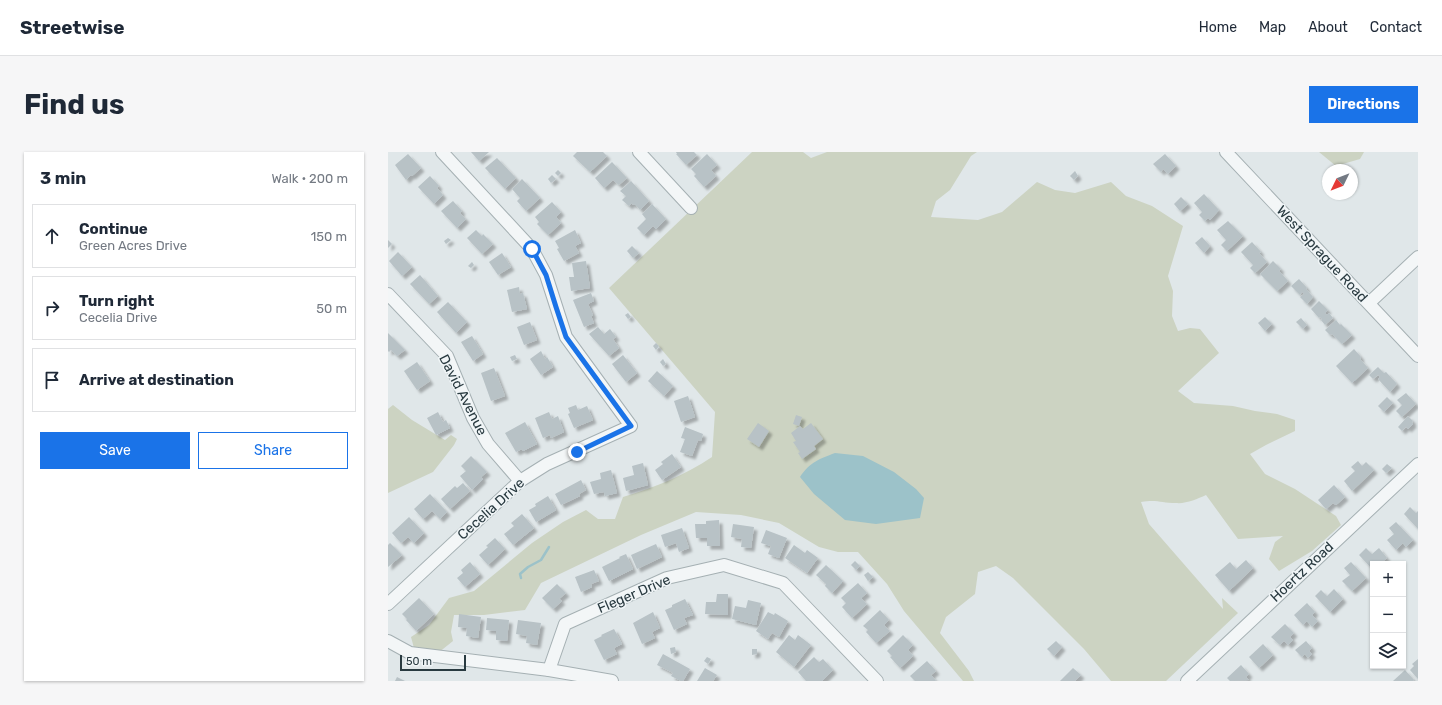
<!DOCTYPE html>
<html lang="en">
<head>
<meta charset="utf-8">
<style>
	:root { --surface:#fff; --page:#f6f6f7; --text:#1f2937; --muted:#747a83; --line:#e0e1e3; --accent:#1a73e8 }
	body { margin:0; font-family:Rubik,sans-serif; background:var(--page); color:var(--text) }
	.controls { position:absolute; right:12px; bottom:12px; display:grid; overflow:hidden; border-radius:0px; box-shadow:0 1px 3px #0004 }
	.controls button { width:36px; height:36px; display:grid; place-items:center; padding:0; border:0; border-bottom:1px solid var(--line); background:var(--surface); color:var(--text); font:20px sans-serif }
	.compass { position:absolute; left:934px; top:12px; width:36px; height:36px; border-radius:50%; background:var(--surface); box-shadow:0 1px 3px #0004; rotate:227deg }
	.scale { position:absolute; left:12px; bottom:10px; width:66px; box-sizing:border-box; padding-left:4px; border:2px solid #293a40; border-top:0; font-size:11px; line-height:14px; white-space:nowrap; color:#293a40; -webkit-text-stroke:3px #f0f5f7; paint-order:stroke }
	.stop { position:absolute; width:12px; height:12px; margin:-9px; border:3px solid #1a73e8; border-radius:50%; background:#fff }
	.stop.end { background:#1a73e8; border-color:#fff; box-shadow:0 1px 4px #0008 }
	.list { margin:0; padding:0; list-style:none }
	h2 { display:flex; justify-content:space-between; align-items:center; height:52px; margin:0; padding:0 16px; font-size:17px }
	h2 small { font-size:13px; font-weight:400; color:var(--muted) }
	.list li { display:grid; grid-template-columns:26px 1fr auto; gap:12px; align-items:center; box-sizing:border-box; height:64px; margin:0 8px 8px; padding:0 8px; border:1px solid var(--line); border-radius:0px }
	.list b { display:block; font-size:15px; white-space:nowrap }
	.list p { margin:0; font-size:13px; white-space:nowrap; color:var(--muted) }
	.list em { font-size:13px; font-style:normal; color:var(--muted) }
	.actions { display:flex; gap:8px; padding:12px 16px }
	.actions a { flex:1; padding:9px 0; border:1px solid var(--accent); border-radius:0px; text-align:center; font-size:14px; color:var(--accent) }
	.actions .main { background:var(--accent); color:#fff }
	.icon { flex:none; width:22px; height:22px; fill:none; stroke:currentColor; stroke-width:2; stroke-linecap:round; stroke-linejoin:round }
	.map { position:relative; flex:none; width:1030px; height:529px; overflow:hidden; border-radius:0px }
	header { display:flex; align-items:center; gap:24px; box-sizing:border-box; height:56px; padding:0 20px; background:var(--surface); border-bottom:1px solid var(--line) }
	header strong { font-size:19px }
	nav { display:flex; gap:22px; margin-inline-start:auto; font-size:14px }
	.intro { display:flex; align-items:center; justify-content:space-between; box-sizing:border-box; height:96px; padding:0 24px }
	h1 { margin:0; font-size:28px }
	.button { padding:10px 18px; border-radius:0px; background:var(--accent); color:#fff; font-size:14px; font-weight:700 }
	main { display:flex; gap:24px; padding:0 24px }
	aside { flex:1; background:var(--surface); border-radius:0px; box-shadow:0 1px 3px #0004 }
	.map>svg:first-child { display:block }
	.green { fill:#ccd3c2 }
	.water { fill:#9cc2c9 }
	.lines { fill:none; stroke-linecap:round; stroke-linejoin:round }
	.stream { stroke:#9cc2c9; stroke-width:2.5 }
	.building { fill:#b8c2c6; filter:url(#shadow) }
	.minor-casing { stroke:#a5b0b3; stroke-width:14 }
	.minor { stroke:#f3f6f7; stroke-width:12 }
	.route { stroke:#1a73e8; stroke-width:5 }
	.labels { text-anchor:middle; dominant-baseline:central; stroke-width:3; stroke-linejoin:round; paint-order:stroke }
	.street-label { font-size:14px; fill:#293a40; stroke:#f0f5f7 }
</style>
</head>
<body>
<header>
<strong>Streetwise</strong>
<nav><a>Home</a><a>Map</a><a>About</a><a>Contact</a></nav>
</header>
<div class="intro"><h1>Find us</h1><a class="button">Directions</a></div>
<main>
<aside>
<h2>3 min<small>Walk · 200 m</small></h2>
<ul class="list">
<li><svg class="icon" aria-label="ahead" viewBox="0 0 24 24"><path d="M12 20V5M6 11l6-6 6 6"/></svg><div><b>Continue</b><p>Green Acres Drive</p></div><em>150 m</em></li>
<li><svg class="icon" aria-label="right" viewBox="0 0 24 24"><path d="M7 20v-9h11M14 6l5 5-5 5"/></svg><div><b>Turn right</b><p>Cecelia Drive</p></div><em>50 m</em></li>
<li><svg class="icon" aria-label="arrive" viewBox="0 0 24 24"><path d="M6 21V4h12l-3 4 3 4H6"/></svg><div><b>Arrive at destination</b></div></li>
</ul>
<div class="actions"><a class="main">Save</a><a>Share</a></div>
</aside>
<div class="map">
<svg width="1030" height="529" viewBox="0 0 1030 529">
	<defs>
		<filter id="shadow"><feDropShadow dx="3.5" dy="3.5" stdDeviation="1" flood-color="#0004"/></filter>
	</defs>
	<rect width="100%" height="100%" fill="#e0e7e9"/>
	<g class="green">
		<path d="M364 0H415L423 6 439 0H589L583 4 562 38 548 49 543 65 590 68 614 60 649 30 667 38 687 41 723 30 738 44 764 54 795 74 780 124 785 139 784 164 790 179 802 176 812 177 831 201 790 239 806 251 845 254 867 259 889 262 907 268V279L878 293 862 302 877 322 907 337 948 364 953 373 924 399 891 419 881 407 887 390 895 384 850 387 818 343C809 347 798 352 788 351 773 351 769 347 753 350L761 372 835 457 834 446 850 461 778 529H723L696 497 625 426 608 414 590 420 587 442 558 465 552 481 581 519 586 529H575L516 459 499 432 470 400H450L431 395 391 371 353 363 308 360 253 383 153 431 137 458 96 463H66L63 480 65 489 50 501 26 496 23 485 41 473 61 446 86 439 144 391 175 370 198 358 210 367H227L235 345C267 335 296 324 324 305L327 260 221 136Z"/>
		<polygon points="931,0 976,0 972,7 948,14"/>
		<polygon points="5,253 24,268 57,288 63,283 69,287 66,293 45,320 0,341 0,257"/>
	</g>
	<path class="water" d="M447 301 475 304 506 320 528 337 536 346 532 366 488 372 457 368 426 342 412 325C422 310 431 307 447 301Z"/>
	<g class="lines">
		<polyline class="stream" points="133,426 132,422 140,415 153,408 161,395"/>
	</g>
	<g class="building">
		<polygon points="83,0 101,0 91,9"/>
		<polygon points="189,0 215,0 219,4 202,20 185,4"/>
		<polygon points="288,0 306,0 309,3 298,13 288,2 289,2"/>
		<polygon points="20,2 33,16 24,24 23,23 18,28 7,13"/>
		<polygon points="319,2 329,13 323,18 328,24 316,35 306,24 308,22 303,17"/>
		<polygon points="777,2 788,14 780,22 775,17 773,20 765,12"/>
		<polygon points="109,6 128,26 117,37 97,16"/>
		<polygon points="224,10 239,26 231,33 225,28 216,36 207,26"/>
		<polygon points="170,18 173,21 170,24 167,21"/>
		<polygon points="687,19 690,24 686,28 682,24"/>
		<polygon points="164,23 168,27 163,31 160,27"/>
		<polygon points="42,24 51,34 49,36 55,43 46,52 30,35"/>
		<polygon points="134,27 152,46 138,59 129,49 132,46 124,37"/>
		<polygon points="243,29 261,49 252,58 247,52 245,53 244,51 241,54 234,48 238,44 232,39"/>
		<polygon points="816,42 831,58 822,68 820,66 817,69 811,63 814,60 806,51"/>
		<polygon points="793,45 800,52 792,59 786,52"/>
		<polygon points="65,49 74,59 72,61 78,67 69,76 53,59"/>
		<polygon points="164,50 173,60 168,65 173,71 160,83 149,72 151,70 147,65"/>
		<polygon points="264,52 278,67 268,77 265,74 256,83 249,76 258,67 254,62"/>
		<polygon points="840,69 855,84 839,99 833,93 838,88 829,78"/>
		<polygon points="88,78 94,84 95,82 105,92 94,102 79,86"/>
		<polygon points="187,78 193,91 187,94 191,101 176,109 169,97 171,96 167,89"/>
		<polygon points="814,85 822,94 816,101 807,91"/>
		<polygon points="60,86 63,88 58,92 56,89"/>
		<polygon points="0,88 4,92 0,96"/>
		<polygon points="864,90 873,100 871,101 879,110 867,121 862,116 865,113 853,100"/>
		<polygon points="244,94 251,101 245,106 239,99"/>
		<polygon points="10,100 24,115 14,124 1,109"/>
		<polygon points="114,101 123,115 110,123 101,110"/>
		<polygon points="198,109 202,136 183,139 181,125 186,125 184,111"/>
		<polygon points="885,109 893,117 891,119 900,129 889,139 872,122"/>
		<polygon points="84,110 86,113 83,116 80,114"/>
		<polygon points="32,123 50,144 41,152 22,132"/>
		<polygon points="911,127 919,136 918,137 925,145 919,152 912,145 916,142 914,140 912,143 903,134"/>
		<polygon points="131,135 132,142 135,141 139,157 124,160 119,138"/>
		<polygon points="203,141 206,149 200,152 205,163 203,164 206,171 196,175 185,148"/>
		<polygon points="931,149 940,158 937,161 939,163 941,161 945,166 937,173 933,168 934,167 932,165 931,166 923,157"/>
		<polygon points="60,150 79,170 68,181 49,160"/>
		<polygon points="240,161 243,165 240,167 237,163"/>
		<polygon points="877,165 884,172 877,179 870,171"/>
		<polygon points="913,166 919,173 915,177 908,170"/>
		<polygon points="948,168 952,173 953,172 964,183 954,192 944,182 942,183 937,178"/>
		<polygon points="142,170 149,188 136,193 129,175"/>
		<polygon points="210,175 216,182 222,177 228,185 225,187 231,196 221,204 201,182"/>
		<polygon points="0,181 17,198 9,204 3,198 1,200 0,199"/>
		<polygon points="84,184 95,202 85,209 73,190"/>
		<polygon points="268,191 271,194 268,198 265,194"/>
		<polygon points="966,197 973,205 972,207 980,216 964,231 948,214"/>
		<polygon points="153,199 157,207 159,205 165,215 153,223 142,207"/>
		<polygon points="127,203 129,207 124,209 122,205"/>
		<polygon points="235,203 249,221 238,230 224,212"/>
		<polygon points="275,207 278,212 275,214 272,210"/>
		<polygon points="29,210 42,229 29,238 16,219"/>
		<polygon points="990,215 996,221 998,220 1009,232 1002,240 990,227 992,225 990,223 985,227 981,223"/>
		<polygon points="106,216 117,244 103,249 93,221"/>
		<polygon points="269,219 285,234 276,244 260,229"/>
		<polygon points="1018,241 1028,252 1014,265 1008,259 1014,253 1009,248"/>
		<polygon points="300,244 307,265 293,270 286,249"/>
		<polygon points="999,245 1005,251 996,260 990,254"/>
		<polygon points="188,253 190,258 199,254 205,268 186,276 180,262 182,261 180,256"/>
		<polygon points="50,260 55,270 58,268 62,276 48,283 39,266"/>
		<polygon points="161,260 164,267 170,264 176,280 163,286 162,283 155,286 147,266"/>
		<polygon points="408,263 414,265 411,274 405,272"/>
		<polygon points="1020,264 1025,269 1024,270 1025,272 1020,277 1018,275 1014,279 1010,275"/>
		<polygon points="137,270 149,292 135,299 134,297 128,300 117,281"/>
		<polygon points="370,271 381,279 371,295 359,287"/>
		<polygon points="423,271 435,287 426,294 428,297 414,307 410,301 412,300 405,290 408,289 403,281 412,274 415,277"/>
		<polygon points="297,275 315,282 313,289 310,288 304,304 292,300 297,287 293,286"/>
		<polygon points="284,302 293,315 274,328 267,318 275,312 273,310"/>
		<polygon points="83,304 99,320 93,325 95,327 84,338 72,324 78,319 73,314"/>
		<polygon points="970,309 974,314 978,310 986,318 964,339 956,329 967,319 963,315"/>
		<polygon points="255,311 260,333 238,339 235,326 246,323 244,314"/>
		<polygon points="999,312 1004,316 998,321 994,317"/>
		<polygon points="223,318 229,341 217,344 216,340 206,342 202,330 213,327 212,321"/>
		<polygon points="193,328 198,338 191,342 192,344 173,353 167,342"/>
		<polygon points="75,331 82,339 62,357 53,347 67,334 69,336"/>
		<polygon points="946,333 957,345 948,353 945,351 938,357 930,348"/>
		<polygon points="42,342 59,360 52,367 44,359 35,367 26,357"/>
		<polygon points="160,344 168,358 148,370 141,358 148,354 147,352"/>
		<polygon points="1022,355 1028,361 1030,359 1030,377 1016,362"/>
		<polygon points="134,362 146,376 125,393 116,382 126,374 123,371"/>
		<polygon points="21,365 36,381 26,391 20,385 13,391 4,381"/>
		<polygon points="331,368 332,394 319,394 319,386 308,386 307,372 318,372 318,369"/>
		<polygon points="1008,370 1025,388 1018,395 1015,391 1008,398 999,388 1006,382 1001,376"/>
		<polygon points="345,372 366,375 363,396 353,395 354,387 343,385"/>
		<polygon points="294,376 301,396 291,400 288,391 277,395 273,383"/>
		<polygon points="378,378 399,386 391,406 380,402 383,394 373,391"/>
		<polygon points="107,386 117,397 100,413 91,403 100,395 98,394"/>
		<polygon points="2,391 14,403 0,415 0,393"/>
		<polygon points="268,392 274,405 249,417 243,403"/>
		<polygon points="406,393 417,401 419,398 430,406 419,421 397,406"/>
		<polygon points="978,396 984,402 991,396 999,406 992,412 985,412 985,418 971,403"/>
		<polygon points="238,402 245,417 221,429 214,415 232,406 231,405"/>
		<polygon points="858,408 865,416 841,439 827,423 842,410 848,417"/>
		<polygon points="467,409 472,414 468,418 463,413"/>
		<polygon points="82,410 92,422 77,435 69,426 75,421 73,418"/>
		<polygon points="963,410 978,426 964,439 954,429 962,423 956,416"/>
		<polygon points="438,413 455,429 444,441 437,434 438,432 428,423"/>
		<polygon points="206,418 211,429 203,432 204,435 193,440 187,425"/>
		<polygon points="480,420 485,425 480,429 476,423"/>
		<polygon points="470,431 479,441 473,446 479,452 464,466 454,455 458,451 453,446"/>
		<polygon points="169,432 178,441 171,447 174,449 165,457 154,446"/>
		<polygon points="946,437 955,447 942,460 927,444 933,438 939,444"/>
		<polygon points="329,442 340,442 340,463 317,462 318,450 328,450"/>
		<polygon points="31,446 46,462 28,479 18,468 19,467 14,462"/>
		<polygon points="297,447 305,463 296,466 299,472 286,478 277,458 284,455 284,453"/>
		<polygon points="360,448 373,451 368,473 344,467 347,454 358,456"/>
		<polygon points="919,451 927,460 924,463 930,469 924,475 919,469 915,473 906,463"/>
		<polygon points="492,458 501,468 496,473 502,479 488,491 478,480 480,478 475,474"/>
		<polygon points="265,460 272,476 264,480 267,486 254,492 245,471"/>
		<polygon points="380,460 386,463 387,461 400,469 391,485 384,481 380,487 368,479"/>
		<polygon points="71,462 93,465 90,486 78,484 79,476 70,475"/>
		<polygon points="99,466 121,468 119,489 108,488 108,479 98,478"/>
		<polygon points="130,468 153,471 149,493 138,491 139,484 128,482"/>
		<polygon points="897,472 906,481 902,485 905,488 900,493 896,489 892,493 883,485"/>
		<polygon points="226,477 234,492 226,496 229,502 216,508 206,488 214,484 213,483"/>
		<polygon points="401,483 407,488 410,483 423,493 406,515 388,500"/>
		<polygon points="515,483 525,493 520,498 525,504 512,516 502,505 504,504 499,499"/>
		<polygon points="668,489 674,495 666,504 659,497"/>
		<polygon points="918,489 924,496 921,499 924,502 920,506 917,502 914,505 907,498"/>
		<polygon points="875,492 885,503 871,516 861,505"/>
		<polygon points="287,495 288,500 283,502 282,496"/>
		<polygon points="364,497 369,497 369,502 364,503"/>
		<polygon points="275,502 302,517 295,529 293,529 283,524 285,521 269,513"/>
		<polygon points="319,505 323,507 320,512 316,509"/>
		<polygon points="426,505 431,510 435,507 445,518 434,529 418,529 410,520"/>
		<polygon points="1030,507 1030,527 1022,518 1026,514 1024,512"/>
		<polygon points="539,509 548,519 543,523 548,529 527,529 522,524"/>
		<polygon points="853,513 861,522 858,525 861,528 842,529 839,526"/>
		<polygon points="317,516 329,523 325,529 309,529"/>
		<polygon points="685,516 693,523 687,529 672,529"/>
		<polygon points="1017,518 1026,528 1025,529 1005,529"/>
		<polygon points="9,525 17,529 7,529"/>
	</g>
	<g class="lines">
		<g class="minor-casing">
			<g id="minor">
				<polyline points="251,0 303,56"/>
				<polyline points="838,0 1030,204"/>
				<polyline points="0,142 59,204 85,266 100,292 132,329"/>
				<polyline points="981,151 1030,105"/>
				<polyline points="0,452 132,329 159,312 243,274 178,185 158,123 144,97 54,0"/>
				<polyline points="0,489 22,501 161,518 224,529"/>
				<polyline points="161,518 177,472 279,426 336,413 395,431 489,529"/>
				<polyline points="799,529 1030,312"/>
			</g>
		</g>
		<use href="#minor" class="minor"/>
	</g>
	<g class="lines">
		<polyline class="route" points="144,97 158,123 168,155 178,185 243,274 189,300"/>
	</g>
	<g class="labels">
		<g class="street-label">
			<text transform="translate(934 102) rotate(47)">West Sprague Road</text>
			<text transform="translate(75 243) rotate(63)">David Avenue</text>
			<text transform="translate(103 357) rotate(-42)">Cecelia Drive</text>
			<text transform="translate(914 420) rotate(-43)">Hoertz Road</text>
			<text transform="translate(246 442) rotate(-23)">Fleger Drive</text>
		</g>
	</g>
</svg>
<div class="controls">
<button>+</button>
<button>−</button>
<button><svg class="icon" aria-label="layers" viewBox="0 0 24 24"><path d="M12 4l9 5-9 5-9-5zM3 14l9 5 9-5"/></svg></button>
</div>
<svg class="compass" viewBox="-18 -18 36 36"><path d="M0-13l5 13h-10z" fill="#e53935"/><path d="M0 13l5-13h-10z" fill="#747a83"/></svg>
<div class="scale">50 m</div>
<div class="stop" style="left:144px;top:97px"></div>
<div class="stop end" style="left:189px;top:300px"></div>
</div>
</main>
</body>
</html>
